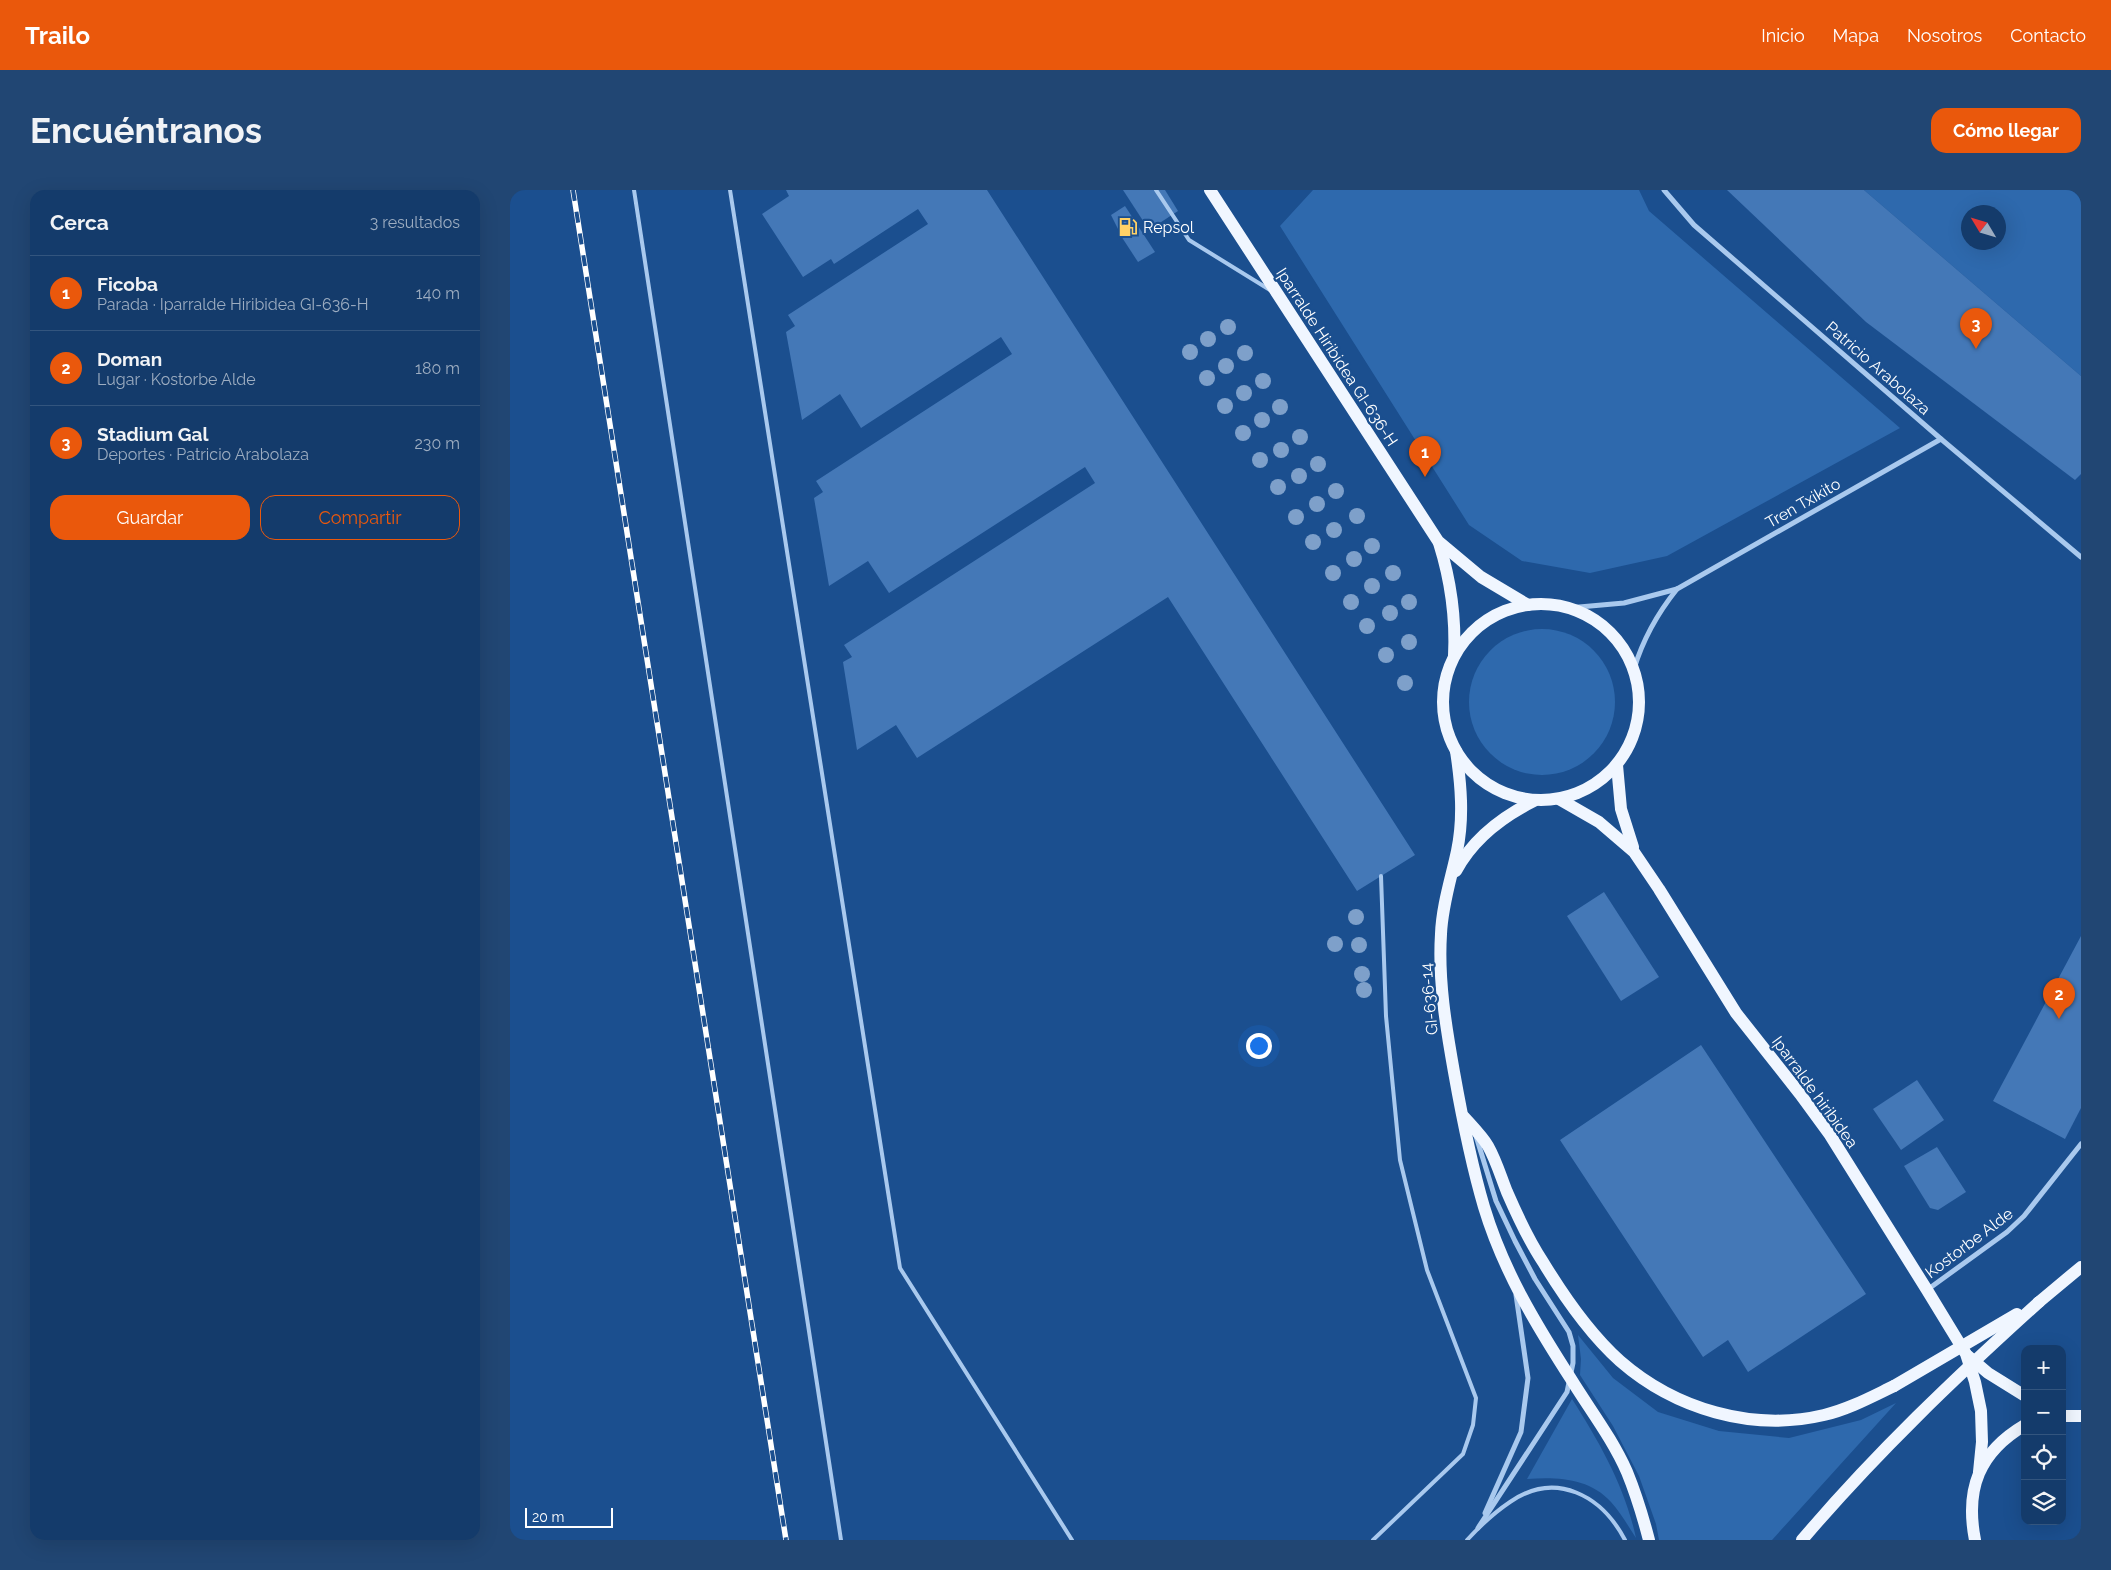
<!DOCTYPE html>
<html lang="es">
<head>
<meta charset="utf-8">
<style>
	:root { --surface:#143b6b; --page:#214673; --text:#f1f3f6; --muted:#9dadc1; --line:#33557e; --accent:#ea580c }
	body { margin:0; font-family:Raleway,sans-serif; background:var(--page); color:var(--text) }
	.controls { position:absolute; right:15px; bottom:15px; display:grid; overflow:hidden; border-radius:10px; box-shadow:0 5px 20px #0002 }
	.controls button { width:45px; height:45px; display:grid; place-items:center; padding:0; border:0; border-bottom:1px solid var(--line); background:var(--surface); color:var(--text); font:25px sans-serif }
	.compass { position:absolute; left:1451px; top:15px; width:45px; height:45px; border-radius:50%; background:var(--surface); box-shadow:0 5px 20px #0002; rotate:308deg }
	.scale { position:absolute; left:15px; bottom:12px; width:88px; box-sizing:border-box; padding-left:5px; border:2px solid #fff; border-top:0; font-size:14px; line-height:18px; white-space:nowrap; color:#fff; -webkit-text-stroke:4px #1b4f8f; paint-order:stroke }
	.you { position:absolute; left:748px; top:855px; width:18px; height:18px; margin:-12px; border:4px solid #fff; border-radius:50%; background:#1a73e8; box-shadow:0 0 0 8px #1a73e833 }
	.badge { display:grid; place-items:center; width:32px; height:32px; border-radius:50%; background:var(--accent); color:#fff; font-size:16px; font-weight:700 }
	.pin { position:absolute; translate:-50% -41px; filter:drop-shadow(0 1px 2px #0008) }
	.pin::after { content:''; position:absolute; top:26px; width:18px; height:15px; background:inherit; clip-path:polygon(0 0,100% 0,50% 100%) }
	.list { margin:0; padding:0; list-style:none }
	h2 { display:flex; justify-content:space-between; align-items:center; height:65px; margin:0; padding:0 20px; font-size:21px }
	h2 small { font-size:16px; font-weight:400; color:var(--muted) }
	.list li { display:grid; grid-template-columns:32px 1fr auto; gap:15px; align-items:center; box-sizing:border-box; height:75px; padding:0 20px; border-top:1px solid var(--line) }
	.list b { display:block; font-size:19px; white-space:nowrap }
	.list p { margin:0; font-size:16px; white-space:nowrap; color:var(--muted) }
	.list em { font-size:16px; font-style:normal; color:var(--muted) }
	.actions { display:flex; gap:10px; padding:15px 20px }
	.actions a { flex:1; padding:11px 0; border:1px solid var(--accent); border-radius:15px; text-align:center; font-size:18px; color:var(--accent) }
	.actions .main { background:var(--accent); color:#fff }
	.icon { flex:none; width:28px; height:28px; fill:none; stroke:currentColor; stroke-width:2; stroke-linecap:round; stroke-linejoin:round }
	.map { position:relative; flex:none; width:1571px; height:1350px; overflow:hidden; border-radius:15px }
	header { display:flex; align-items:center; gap:30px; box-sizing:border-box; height:70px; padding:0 25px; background:var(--accent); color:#fff }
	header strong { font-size:24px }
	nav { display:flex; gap:28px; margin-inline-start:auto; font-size:18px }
	.intro { display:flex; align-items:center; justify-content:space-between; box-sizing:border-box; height:120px; padding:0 30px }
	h1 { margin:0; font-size:35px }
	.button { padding:12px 22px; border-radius:15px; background:var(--accent); color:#fff; font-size:18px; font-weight:700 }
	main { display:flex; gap:30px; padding:0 30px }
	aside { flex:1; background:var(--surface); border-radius:15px; box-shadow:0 5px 20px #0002 }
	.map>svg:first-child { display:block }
	.green { fill:#2e69ad; fill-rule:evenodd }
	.building { fill:#4478b7 }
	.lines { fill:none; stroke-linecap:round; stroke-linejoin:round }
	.service { stroke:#a9c9ee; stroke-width:4 }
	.minor { stroke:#a9c9ee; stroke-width:5 }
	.primary { stroke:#f0f6ff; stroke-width:12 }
	.rail-casing { stroke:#fff; stroke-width:5.5 }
	.rail { stroke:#1b4f8f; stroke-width:4; stroke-dasharray:11; stroke-linecap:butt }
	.primary-bridge { stroke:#f0f6ff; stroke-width:12 }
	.tree { fill:#7ea0ca }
	.labels { text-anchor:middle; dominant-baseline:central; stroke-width:4.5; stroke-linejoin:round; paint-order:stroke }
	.poi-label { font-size:16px; fill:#fff; stroke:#1b4f8f; text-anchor:start }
	.street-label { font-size:16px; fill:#fff; stroke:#1b4f8f }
</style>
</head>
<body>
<header>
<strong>Trailo</strong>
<nav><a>Inicio</a><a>Mapa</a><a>Nosotros</a><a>Contacto</a></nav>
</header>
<div class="intro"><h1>Encuéntranos</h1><a class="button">Cómo llegar</a></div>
<main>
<aside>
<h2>Cerca<small>3 resultados</small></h2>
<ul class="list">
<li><span class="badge">1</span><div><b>Ficoba</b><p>Parada · Iparralde Hiribidea GI-636-H</p></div><em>140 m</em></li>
<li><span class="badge">2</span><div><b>Doman</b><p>Lugar · Kostorbe Alde</p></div><em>180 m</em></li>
<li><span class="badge">3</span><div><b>Stadium Gal</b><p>Deportes · Patricio Arabolaza</p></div><em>230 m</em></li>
</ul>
<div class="actions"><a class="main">Guardar</a><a>Compartir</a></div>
</aside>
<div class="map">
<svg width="1571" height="1350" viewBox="0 0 1571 1350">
	<rect width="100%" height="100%" fill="#1b4f8f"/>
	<g class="green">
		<polygon points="803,0 1129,0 1139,21 1390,238 1157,366 1080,383 1012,371 959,335 770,36"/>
		<path d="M1354 0H1571V186ZM1488 22V52H1458V22Z"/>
		<circle cx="1032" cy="512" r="73"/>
		<polygon points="1068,1145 1103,1188 1148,1222 1209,1241 1279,1248 1351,1230 1386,1213 1262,1350 1149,1350 1146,1334 1129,1286 1103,1236 1070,1185 1071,1169"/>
		<path d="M1062 1209C1090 1253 1115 1297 1126 1348 1118 1336 1111 1323 1101 1312 1079 1288 1048 1287 1017 1289Z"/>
	</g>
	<g class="building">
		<polygon points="276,0 477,0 905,665 847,701 658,407 407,568 386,535 347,560 333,472 342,467 334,455 585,293 575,277 379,403 358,371 319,396 304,308 313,302 306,291 502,164 491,147 351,238 330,204 292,230 276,142 285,136 278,125 418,34 408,19 324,74 321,69 293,87 252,24 279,6"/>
		<polygon points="613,0 655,0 668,21 639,40"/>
		<polygon points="1217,0 1354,0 1571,186 1571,284 1565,290 1356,132"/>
		<polygon points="615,16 645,62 628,72 613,49 601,25"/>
		<polygon points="1094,702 1149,787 1111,811 1057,726"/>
		<polygon points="1571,746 1571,918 1555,949 1483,911"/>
		<polygon points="1191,855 1356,1104 1238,1182 1218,1150 1193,1167 1050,950"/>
		<polygon points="1407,890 1434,930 1391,960 1363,919"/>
		<polygon points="1427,957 1456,1002 1428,1020 1420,1018 1394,976"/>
	</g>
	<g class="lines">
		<g class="service">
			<polyline points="124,0 331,1350"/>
			<polyline points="220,0 390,1078 562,1350"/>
			<polyline points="646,0 679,50 760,100"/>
			<polyline points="863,1350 953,1264 963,1235 966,1208 917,1080 890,970 876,826 871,686"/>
			<path d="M957 1350C970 1336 985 1322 1000 1312 1046 1280 1092 1306 1115 1350"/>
		</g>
		<g class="minor">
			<polyline points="1154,0 1184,35 1431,249 1571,367"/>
			<polyline points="1058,418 1114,413 1167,399 1431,249"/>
			<path d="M1124 479C1133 449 1147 424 1167 399"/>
			<polyline points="966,946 986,1011 1005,1051 1025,1089 1059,1142 1063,1156 1063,1173 1057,1202 968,1338"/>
			<polyline points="1417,1100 1497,1042 1514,1026 1571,954"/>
			<polyline points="975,1323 1011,1242 1018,1188 1006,1105"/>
		</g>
		<g class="primary">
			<polyline points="700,0 928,351 971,387 1018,415"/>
			<path d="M929 353C941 391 946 427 944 466"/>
			<circle cx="1031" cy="512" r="98"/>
			<path d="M946 561C951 594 954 628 947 661 941 689 932 716 931 744 928 790 936 837 944 882 952 927 961 973 974 1017 993 1080 1025 1133 1061 1189 1080 1220 1102 1248 1117 1282 1126 1304 1133 1327 1139 1350"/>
			<polyline points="1107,575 1111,619 1123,657"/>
			<polyline points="1049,609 1089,632 1124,662 1149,699 1226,823 1290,904 1320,945 1417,1100 1456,1164 1465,1192 1471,1221 1472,1252 1469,1282"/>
			<path d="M946 681C963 649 992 627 1024 611"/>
			<path d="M954 927C962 936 972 946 978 956 986 970 991 987 997 1002 1007 1025 1019 1051 1033 1072 1053 1105 1082 1146 1110 1171 1165 1219 1242 1242 1314 1225 1339 1219 1361 1207 1384 1196"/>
			<polyline points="1529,1112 1571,1077"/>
			<polyline points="1458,1166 1478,1183 1515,1206"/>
			<polyline points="1552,1226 1571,1226"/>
			<path d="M1465 1350C1455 1299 1469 1262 1515 1235"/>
		</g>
		<g class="rail-casing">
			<polyline id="rail" points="63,0 276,1350"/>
		</g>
		<use href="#rail" class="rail"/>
		<g class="primary-bridge">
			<polyline points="1384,1196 1507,1124"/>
			<path d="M1292 1350C1365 1264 1446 1187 1529 1112"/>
		</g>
	</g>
	<g class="tree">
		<circle cx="718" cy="137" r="8"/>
		<circle cx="698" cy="149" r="8"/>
		<circle cx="680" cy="162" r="8"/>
		<circle cx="735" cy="163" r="8"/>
		<circle cx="716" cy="176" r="8"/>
		<circle cx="697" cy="188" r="8"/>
		<circle cx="753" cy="191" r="8"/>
		<circle cx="734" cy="203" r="8"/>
		<circle cx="715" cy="216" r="8"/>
		<circle cx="770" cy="217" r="8"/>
		<circle cx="752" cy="230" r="8"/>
		<circle cx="733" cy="243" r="8"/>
		<circle cx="790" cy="247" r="8"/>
		<circle cx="771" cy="260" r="8"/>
		<circle cx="750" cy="270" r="8"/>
		<circle cx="808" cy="274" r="8"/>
		<circle cx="789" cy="286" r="8"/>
		<circle cx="768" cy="297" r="8"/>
		<circle cx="826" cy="301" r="8"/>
		<circle cx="807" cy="314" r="8"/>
		<circle cx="847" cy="326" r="8"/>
		<circle cx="786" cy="327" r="8"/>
		<circle cx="824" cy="340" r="8"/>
		<circle cx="803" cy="352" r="8"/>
		<circle cx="862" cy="356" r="8"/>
		<circle cx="844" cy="369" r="8"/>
		<circle cx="823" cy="383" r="8"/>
		<circle cx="883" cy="383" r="8"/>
		<circle cx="862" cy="396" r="8"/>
		<circle cx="841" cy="412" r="8"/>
		<circle cx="899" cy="412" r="8"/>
		<circle cx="880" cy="423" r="8"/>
		<circle cx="857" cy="436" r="8"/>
		<circle cx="899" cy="452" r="8"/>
		<circle cx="876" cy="465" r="8"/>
		<circle cx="895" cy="493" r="8"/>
		<circle cx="846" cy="727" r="8"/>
		<circle cx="825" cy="754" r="8"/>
		<circle cx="849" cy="755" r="8"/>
		<circle cx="852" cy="784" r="8"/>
		<circle cx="854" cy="800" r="8"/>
	</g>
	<defs>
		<g id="fuel-bare" transform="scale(1.5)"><path d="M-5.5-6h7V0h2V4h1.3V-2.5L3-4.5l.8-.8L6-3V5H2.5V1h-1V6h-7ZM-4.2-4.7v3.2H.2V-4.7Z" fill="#ffd166" stroke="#1b4f8f" stroke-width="2.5" paint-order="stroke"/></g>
	</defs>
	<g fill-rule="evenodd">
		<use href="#fuel-bare" x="618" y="37"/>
	</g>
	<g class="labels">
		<g class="poi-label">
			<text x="633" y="37">Repsol</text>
		</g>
		<g class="street-label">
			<text transform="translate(827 167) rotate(57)">Iparralde Hiribidea GI-636-H</text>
			<text transform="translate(1368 178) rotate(41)">Patricio Arabolaza</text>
			<text transform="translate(1293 313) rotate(-30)">Tren Txikito</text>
			<text transform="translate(919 809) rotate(-95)">GI-636-14</text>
			<text transform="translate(1305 902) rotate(54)">Iparralde hiribidea</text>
			<text transform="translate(1459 1053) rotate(-37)">Kostorbe Alde</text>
		</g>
	</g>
</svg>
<div class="controls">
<button>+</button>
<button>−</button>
<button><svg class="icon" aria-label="locate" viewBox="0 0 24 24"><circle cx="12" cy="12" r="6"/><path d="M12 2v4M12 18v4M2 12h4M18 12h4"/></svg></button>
<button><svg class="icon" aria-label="layers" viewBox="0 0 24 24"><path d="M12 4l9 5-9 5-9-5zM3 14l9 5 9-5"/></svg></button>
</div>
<svg class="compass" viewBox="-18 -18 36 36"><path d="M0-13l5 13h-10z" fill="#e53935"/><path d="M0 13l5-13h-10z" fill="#9dadc1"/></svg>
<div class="scale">20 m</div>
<div class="you"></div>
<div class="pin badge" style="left:915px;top:287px">1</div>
<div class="pin badge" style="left:1549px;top:829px">2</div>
<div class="pin badge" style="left:1466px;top:159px">3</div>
</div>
</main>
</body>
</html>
